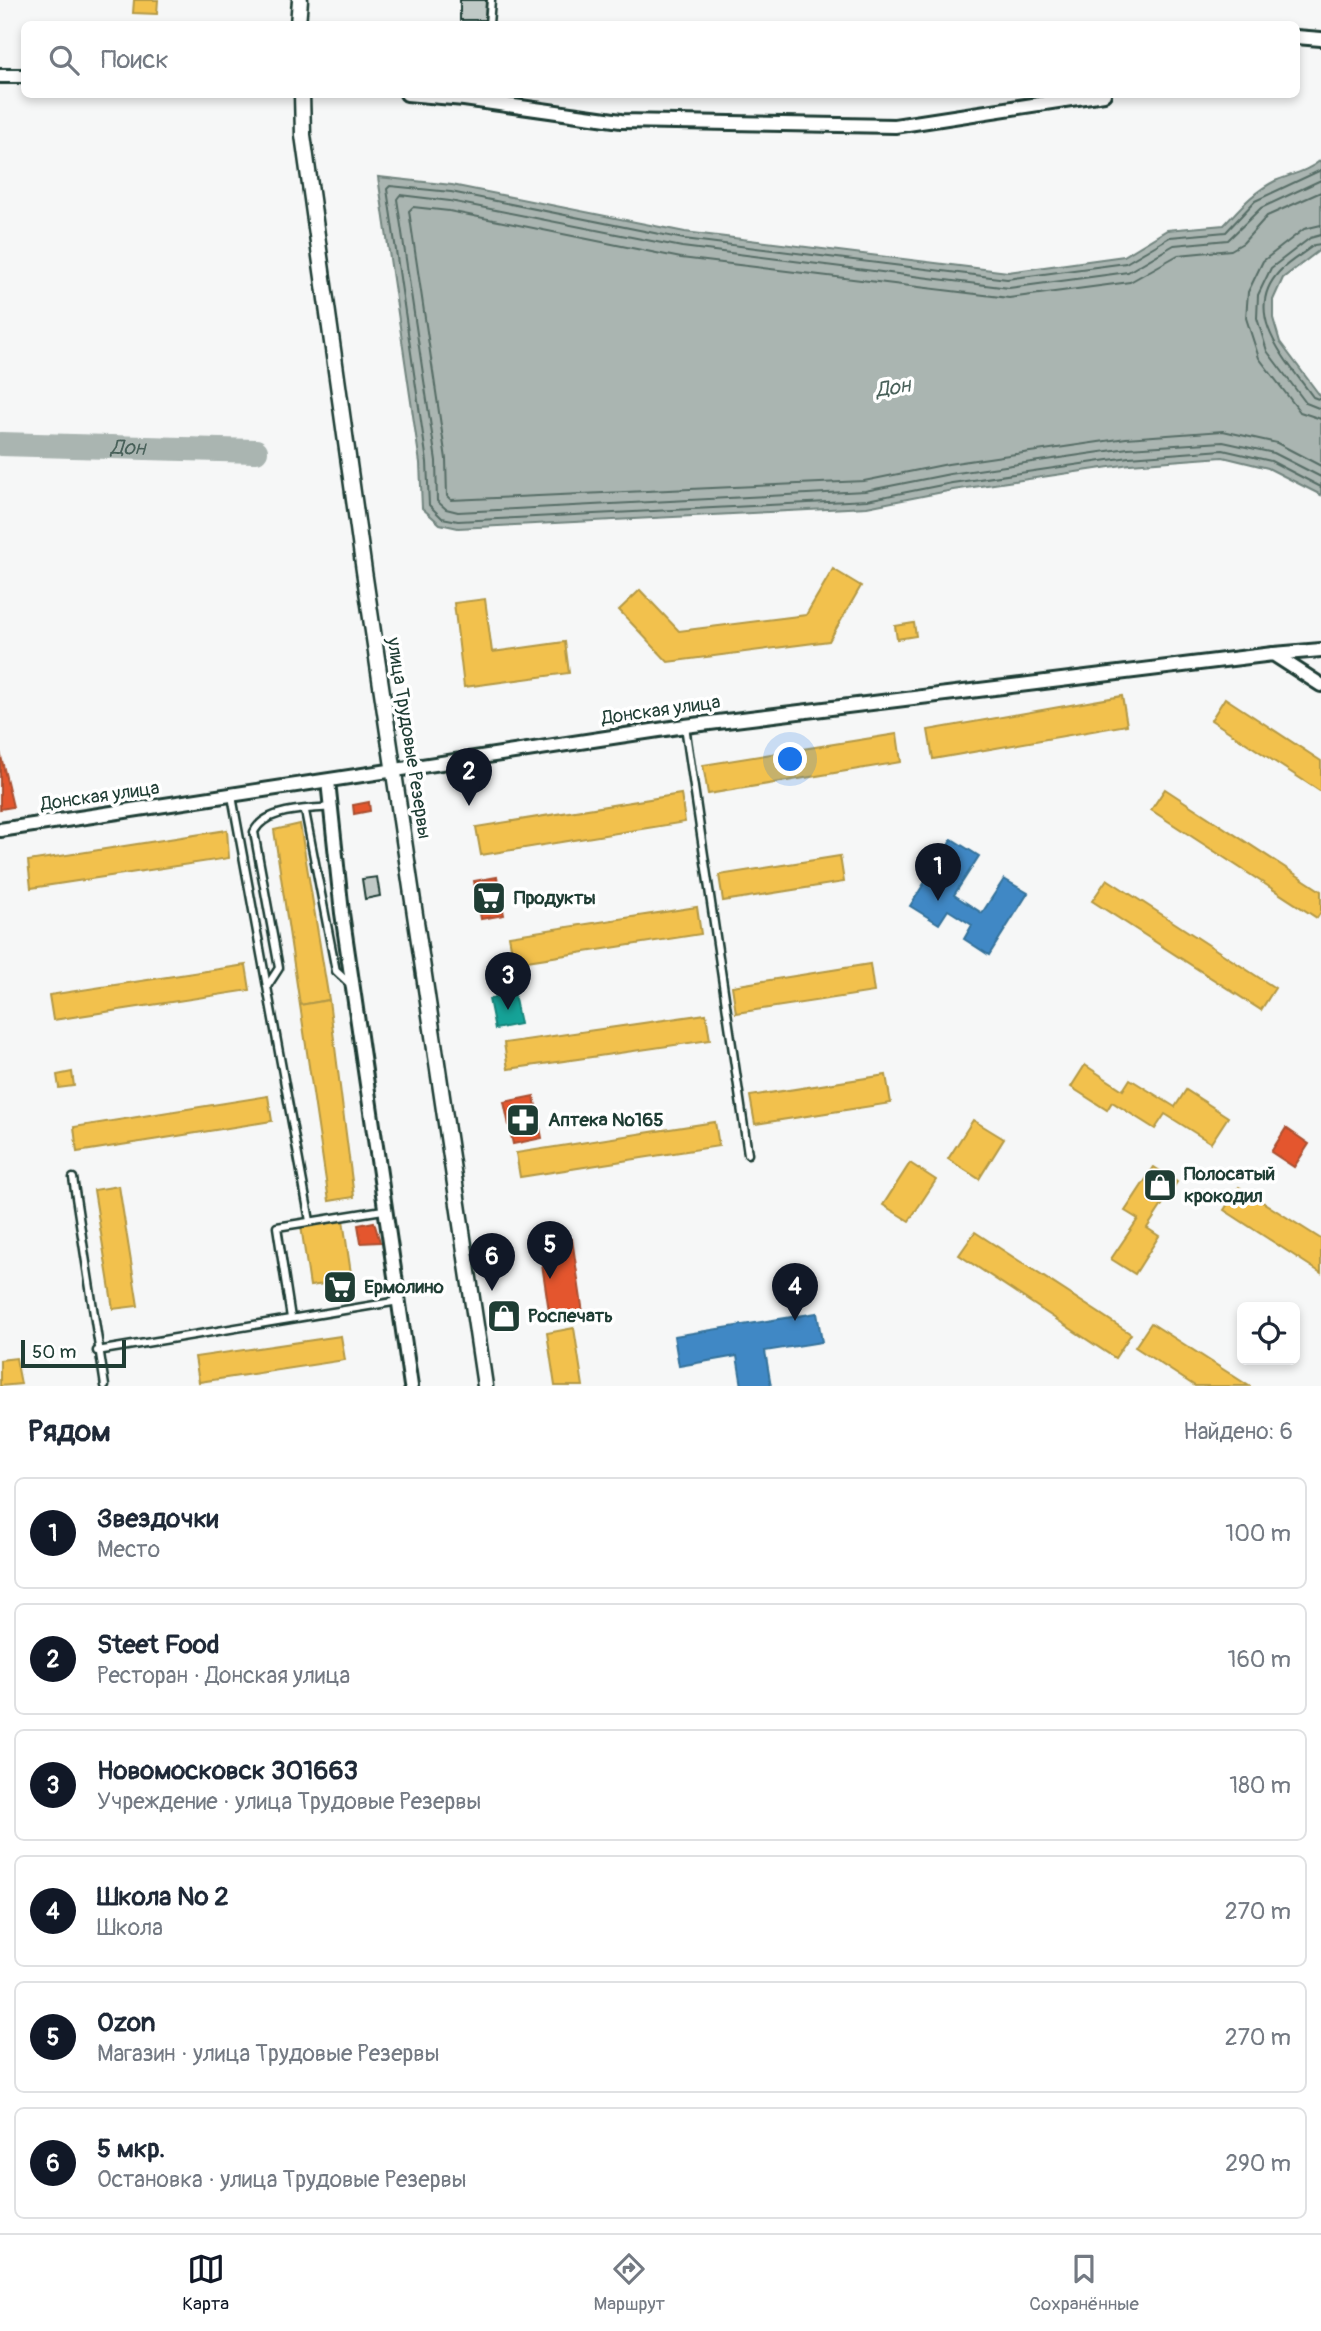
<!DOCTYPE html>
<html lang="ru">
<head>
<meta charset="utf-8">
<style>
	:root { --surface:#fff; --page:#f6f6f7; --text:#1f2937; --muted:#747a83; --line:#e0e1e3; --accent:#111827 }
	body { margin:0; font-family:Pangolin,sans-serif; background:var(--page); color:var(--text) }
	.controls { position:absolute; right:21px; bottom:21px; display:grid; overflow:hidden; border-radius:10px; box-shadow:0 4px 10px #0003 }
	.controls button { width:63px; height:63px; display:grid; place-items:center; padding:0; border:0; border-bottom:2px solid var(--line); background:var(--surface); color:var(--text); font:35px sans-serif }
	.scale { position:absolute; left:21px; bottom:18px; width:105px; box-sizing:border-box; padding-left:7px; border:4px solid #1f3d34; border-top:0; font-size:19px; line-height:24px; white-space:nowrap; color:#1f3d34; -webkit-text-stroke:5px #fff; paint-order:stroke }
	.you { position:absolute; left:791px; top:760px; width:24px; height:24px; margin:-18px; border:5px solid #fff; border-radius:50%; background:#1a73e8; box-shadow:0 0 0 10px #1a73e833 }
	.badge { display:grid; place-items:center; width:46px; height:46px; border-radius:50%; background:var(--accent); color:#fff; font-size:23px; font-weight:700 }
	.pin { position:absolute; translate:-50% -58px; filter:drop-shadow(0 2px 4px #0008) }
	.pin::after { content:''; position:absolute; top:37px; width:24px; height:21px; background:inherit; clip-path:polygon(0 0,100% 0,50% 100%) }
	.list { margin:0; padding:0; list-style:none }
	h2 { display:flex; justify-content:space-between; align-items:center; height:91px; margin:0; padding:0 28px; font-size:30px }
	h2 small { font-size:23px; font-weight:400; color:var(--muted) }
	.list li { display:grid; grid-template-columns:46px 1fr auto; gap:21px; align-items:center; box-sizing:border-box; height:112px; margin:0 14px 14px; padding:0 14px; border:2px solid var(--line); border-radius:10px }
	.list b { display:block; font-size:26px; white-space:nowrap }
	.list p { margin:0; font-size:23px; white-space:nowrap; color:var(--muted) }
	.list em { font-size:23px; font-style:normal; color:var(--muted) }
	.icon { flex:none; width:38px; height:38px; fill:none; stroke:currentColor; stroke-width:2; stroke-linecap:round; stroke-linejoin:round }
	.map { position:relative; flex:none; width:1321px; height:1386px; overflow:hidden }
	.search { position:absolute; background:var(--surface); box-shadow:0 4px 10px #0003; left:21px; right:21px; top:21px; height:77px; display:flex; align-items:center; gap:18px; box-sizing:border-box; padding:0 24px; border-radius:10px; color:var(--muted); font-size:26px }
	.sheet { height:847px; background:var(--surface) }
	nav { display:flex; justify-content:space-around; align-items:center; box-sizing:border-box; height:98px; border-top:2px solid var(--line); background:var(--surface); font-size:19px; color:var(--muted) }
	nav a { display:grid; justify-items:center; gap:4px }
	nav .on { color:var(--accent) }
	.map>svg:first-child { display:block }
	.water { fill:#aab5b1; stroke:#72857f; stroke-width:2 }
	.homes { fill:#f2c14e; stroke:#b39946; stroke-width:2 }
	.shops { fill:#e4572e; stroke:#a94f30; stroke-width:2 }
	.schools { fill:#3f88c5; stroke:#35729a; stroke-width:2 }
	.public { fill:#17a398; stroke:#19847a; stroke-width:2 }
	.lines { fill:none; stroke-linecap:round; stroke-linejoin:round }
	.shore { stroke:#576d66; stroke-width:2 }
	.river { stroke:#aab5b1; stroke-width:24 }
	.building { fill:#c0c9c6; stroke:#1f3d34; stroke-width:2 }
	.service-casing { stroke:#1f3d34; stroke-width:11 }
	.minor-casing { stroke:#1f3d34; stroke-width:18 }
	.tertiary-casing { stroke:#1f3d34; stroke-width:19 }
	.service { stroke:#fff; stroke-width:6 }
	.minor { stroke:#fff; stroke-width:12 }
	.tertiary { stroke:#fff; stroke-width:14 }
	.labels { text-anchor:middle; dominant-baseline:central; stroke-width:7; stroke-linejoin:round; paint-order:stroke }
	.street-label { font-size:19px; fill:#1f3d34; stroke:#fff }
	.poi-label { font-size:19px; font-weight:bold; fill:#1f3d34; stroke:#fff; text-anchor:start }
	.water-label { font-size:21px; font-style:italic; fill:#49615a; stroke:#fff }
</style>
</head>
<body>
<div class="map">
<svg width="1321" height="1386" viewBox="0 0 1321 1386">
	<rect width="100%" height="100%" fill="#f6f7f7"/>
	<filter id="ink" filterUnits="userSpaceOnUse"><feTurbulence type="fractalNoise" baseFrequency=".0143" numOctaves="2"/><feDisplacementMap in="SourceGraphic" scale="14" xChannelSelector="R" yChannelSelector="G"/><feConvolveMatrix kernelMatrix="1 2 1 2 8 2 1 2 1" color-interpolation-filters="sRGB"/></filter>
	<g filter="url(#ink)">
		<path class="water" d="M1321 160V249L1283 278 1273 300V318L1280 342 1321 397V495L1268 468 1223 457 1130 464 953 490 867 507 458 528 440 524 422 508 420 463 378 177 452 185 685 232 1008 272 1124 256 1167 230 1224 225C1240 208 1253 192 1275 181 1291 174 1307 172 1321 160Z"/>
		<g class="homes">
			<polygon points="134,0 158,0 157,14 133,13"/>
			<polygon points="833,569 861,586 829,641 668,662 619,610 640,590 679,631 806,615"/>
			<polygon points="485,599 492,652 565,642 569,673 464,687 454,603"/>
			<polygon points="914,623 916,636 897,639 895,626"/>
			<polygon points="1122,696 1127,725 933,759 928,730"/>
			<polygon points="1225,698 1321,761 1321,792 1211,720"/>
			<polygon points="897,734 901,762 708,794 703,765"/>
			<polygon points="1165,789 1321,891 1321,912 1317,918 1151,810"/>
			<polygon points="681,794 685,822 481,855 476,827"/>
			<polygon points="300,824 329,1000 300,1005 274,830"/>
			<polygon points="227,830 229,858 31,888 28,861"/>
			<polygon points="840,856 844,882 723,901 719,875"/>
			<polygon points="1107,879 1275,988 1261,1010 1092,901"/>
			<polygon points="697,907 701,934 514,963 509,936"/>
			<polygon points="870,964 874,992 736,1013 732,986"/>
			<polygon points="246,965 250,990 53,1020 49,995"/>
			<polygon points="329,1000 354,1197 329,1201 300,1005"/>
			<polygon points="706,1014 710,1040 508,1069 504,1043"/>
			<polygon points="1085,1065 1123,1090 1130,1079 1175,1107 1186,1090 1228,1117 1211,1143 1165,1114 1155,1129 1112,1102 1107,1110 1071,1087"/>
			<polygon points="72,1072 74,1086 59,1088 57,1075"/>
			<polygon points="886,1075 891,1103 755,1124 750,1096"/>
			<polygon points="268,1096 272,1121 77,1152 74,1127"/>
			<polygon points="973,1120 1004,1139 979,1179 948,1159"/>
			<polygon points="715,1122 719,1146 520,1177 516,1153"/>
			<polygon points="910,1163 936,1180 909,1221 883,1205"/>
			<polygon points="1154,1167 1177,1182 1147,1228 1159,1236 1135,1274 1111,1259 1138,1219 1125,1211"/>
			<polygon points="119,1186 138,1306 113,1309 94,1190"/>
			<polygon points="1239,1187 1321,1239 1321,1273 1224,1210"/>
			<polygon points="343,1220 352,1280 310,1286 301,1226"/>
			<polygon points="975,1232 1131,1334 1115,1358 959,1255"/>
			<polygon points="1151,1323 1249,1386 1195,1386 1135,1347"/>
			<polygon points="574,1328 583,1386 555,1386 547,1333"/>
			<polygon points="341,1336 345,1360 199,1382 195,1357"/>
			<polygon points="16,1358 21,1384 0,1386 0,1360"/>
		</g>
		<g class="shops">
			<polygon points="0,752 13,807 0,809"/>
			<polygon points="369,802 370,811 354,814 353,805"/>
			<polygon points="497,877 504,915 481,919 474,881"/>
			<polygon points="534,1096 542,1138 513,1144 504,1102"/>
			<polygon points="1286,1128 1309,1144 1294,1167 1271,1152"/>
			<polygon points="374,1222 380,1242 361,1243 358,1225"/>
			<polygon points="572,1239 583,1313 550,1318 539,1244"/>
		</g>
		<g class="schools">
			<polygon points="952,839 979,856 954,895 982,913 1004,879 1028,893 989,955 964,939 972,925 948,910 939,924 910,906"/>
			<polygon points="817,1313 822,1342 765,1351 771,1386 742,1386 737,1356 679,1366 674,1336"/>
		</g>
		<polygon class="public" points="514,994 520,1024 495,1029 489,999"/>
		<g class="lines">
			<g class="shore">
				<polyline points="1321,170 1255,201 1226,232 1170,237 1126,263 1007,279 684,239 451,192 390,186 387,189 427,462 429,505 442,518 458,521 867,500 952,483 1129,457 1223,450 1271,461 1321,487"/>
				<polyline points="1321,180 1261,208 1228,240 1174,245 1128,272 1009,288 682,247 450,201 400,195 397,199 436,461 437,501 446,509 458,512 865,491 950,474 1128,448 1223,442 1274,453 1321,477"/>
				<polyline points="1321,192 1267,216 1243,243 1231,250 1178,255 1130,282 1009,298 681,258 449,211 413,207 409,211 446,459 447,496 451,500 864,481 948,464 1126,438 1223,431 1277,443 1321,466"/>
				<polyline points="1321,225 1304,229 1263,261 1248,292 1246,318 1259,358 1300,412 1321,419"/>
				<polyline points="1321,235 1310,238 1271,268 1258,295 1257,318 1267,351 1306,403 1321,409"/>
				<path d="M1321 244 1314 245C1303 254 1289 261 1279 272 1240 314 1289 363 1313 397L1321 400"/>
			</g>
			<path class="river" id="s1" d="M0 444 256 451"/>
		</g>
		<g class="building">
			<polygon points="460,0 486,0 485,20 460,20"/>
			<polygon points="377,877 380,896 365,899 362,879"/>
		</g>
		<g class="lines">
			<g class="service-casing">
				<g id="service">
					<polyline points="489,24 491,0"/>
					<polyline points="685,726 748,1154"/>
					<polyline points="232,796 310,1221"/>
					<polyline points="305,811 336,971 351,985"/>
					<path d="M268 985 279 968 254 832C265 808 307 810 330 807"/>
					<polyline points="73,1178 105,1386"/>
					<polyline points="291,1318 277,1227 383,1210"/>
					<polyline points="97,1351 399,1301"/>
				</g>
			</g>
			<g class="minor-casing">
				<g id="minor">
					<polyline points="1296,37 1321,39"/>
					<polyline points="0,76 24,76"/>
					<polyline points="407,94 464,99 621,121 895,126 1104,94"/>
					<polyline points="1274,654 1321,650"/>
					<polyline points="328,781 342,913 411,1386"/>
					<polyline points="0,830 685,726 1273,654 1321,685"/>
				</g>
			</g>
			<g class="tertiary-casing">
				<g id="tertiary">
					<polyline points="298,24 300,0"/>
					<polyline points="302,94 303,135 364,571 485,1386"/>
				</g>
			</g>
			<use href="#service" class="service"/>
			<use href="#minor" class="minor"/>
			<use href="#tertiary" class="tertiary"/>
		</g>
	</g>
	<defs>
		<g id="supermarket-square" transform="scale(1.75)"><rect x="-9" y="-9" width="18" height="18" rx="4" fill="#1f3d34" stroke="#fff"/><path d="M-6-5.5h2.5l.6 2H6L4.5 2H-2.5L-4.4-4H-6ZM-1.5 3.2a1.3 1.3 0 1 0 .1 0ZM3 3.2a1.3 1.3 0 1 0 .1 0Z" fill="#fff"/></g>
		<g id="pharmacy-square" transform="scale(1.75)"><rect x="-9" y="-9" width="18" height="18" rx="4" fill="#1f3d34" stroke="#fff"/><path d="M-2-6h4v4h4v4h-4v4h-4v-4h-4v-4h4Z" fill="#fff"/></g>
		<g id="shop-square" transform="scale(1.75)"><rect x="-9" y="-9" width="18" height="18" rx="4" fill="#1f3d34" stroke="#fff"/><path d="M-5-2.5h2.3a2.7 3.5 0 0 1 5.4 0H5L5.5 6h-11ZM-1.5-2.5h3a1.5 2.3 0 0 0-3 0Z" fill="#fff"/></g>
	</defs>
	<g fill-rule="evenodd">
		<use href="#supermarket-square" x="489" y="898"/>
		<use href="#pharmacy-square" x="523" y="1120"/>
		<use href="#shop-square" x="1160" y="1185"/>
		<use href="#supermarket-square" x="340" y="1287"/>
		<use href="#shop-square" x="504" y="1316"/>
	</g>
	<g class="labels">
		<g class="street-label">
			<text transform="translate(661 710) rotate(-8)">Донская улица</text>
			<text transform="translate(409 738) rotate(81)">улица Трудовые Резервы</text>
			<text transform="translate(100 796) rotate(-8)">Донская улица</text>
		</g>
		<g class="poi-label">
			<text x="514" y="898">Продукты</text>
			<text x="548" y="1120">Аптека №165</text>
			<text x="1184" y="1174">Полосатый<tspan x="1184" dy="22">крокодил</tspan></text>
			<text x="364" y="1287">Ермолино</text>
			<text x="528" y="1316">Роспечать</text>
		</g>
		<g class="water-label">
			<text transform="translate(893 388) rotate(-9)">Дон</text>
			<text stroke="none"><textPath href="#s1" startOffset="128">Дон</textPath></text>
		</g>
	</g>
</svg>
<div class="controls">
<button><svg class="icon" aria-label="locate" viewBox="0 0 24 24"><circle cx="12" cy="12" r="6"/><path d="M12 2v4M12 18v4M2 12h4M18 12h4"/></svg></button>
</div>
<div class="scale">50 m</div>
<div class="you"></div>
<div class="pin badge" style="left:938px;top:901px">1</div>
<div class="pin badge" style="left:469px;top:806px">2</div>
<div class="pin badge" style="left:508px;top:1010px">3</div>
<div class="pin badge" style="left:795px;top:1321px">4</div>
<div class="pin badge" style="left:550px;top:1279px">5</div>
<div class="pin badge" style="left:492px;top:1291px">6</div>
<div class="search"><svg class="icon" aria-label="search" viewBox="0 0 24 24"><circle cx="10" cy="10" r="6"/><path d="M15 15l6 6"/></svg>Поиск</div>
</div>
<section class="sheet">
<h2>Рядом<small>Найдено: 6</small></h2>
<ul class="list">
<li><span class="badge">1</span><div><b>Звездочки</b><p>Место</p></div><em>100 m</em></li>
<li><span class="badge">2</span><div><b>Steet Food</b><p>Ресторан · Донская улица</p></div><em>160 m</em></li>
<li><span class="badge">3</span><div><b>Новомосковск 301663</b><p>Учреждение · улица Трудовые Резервы</p></div><em>180 m</em></li>
<li><span class="badge">4</span><div><b>Школа № 2</b><p>Школа</p></div><em>270 m</em></li>
<li><span class="badge">5</span><div><b>Ozon</b><p>Магазин · улица Трудовые Резервы</p></div><em>270 m</em></li>
<li><span class="badge">6</span><div><b>5 мкр.</b><p>Остановка · улица Трудовые Резервы</p></div><em>290 m</em></li>
</ul>
</section>
<nav>
<a class="on"><svg class="icon" aria-label="map" viewBox="0 0 24 24"><path d="M3 6l6-2 6 2 6-2v14l-6 2-6-2-6 2zM9 4v14M15 6v14"/></svg>Карта</a>
<a><svg class="icon" aria-label="directions" viewBox="0 0 24 24"><path d="M12 3l9 9-9 9-9-9zM9 14v-3h6M13 9l2 2-2 2"/></svg>Маршрут</a>
<a><svg class="icon" aria-label="saved" viewBox="0 0 24 24"><path d="M7 4h10v16l-5-4-5 4z"/></svg>Сохранённые</a>
</nav>
</body>
</html>
